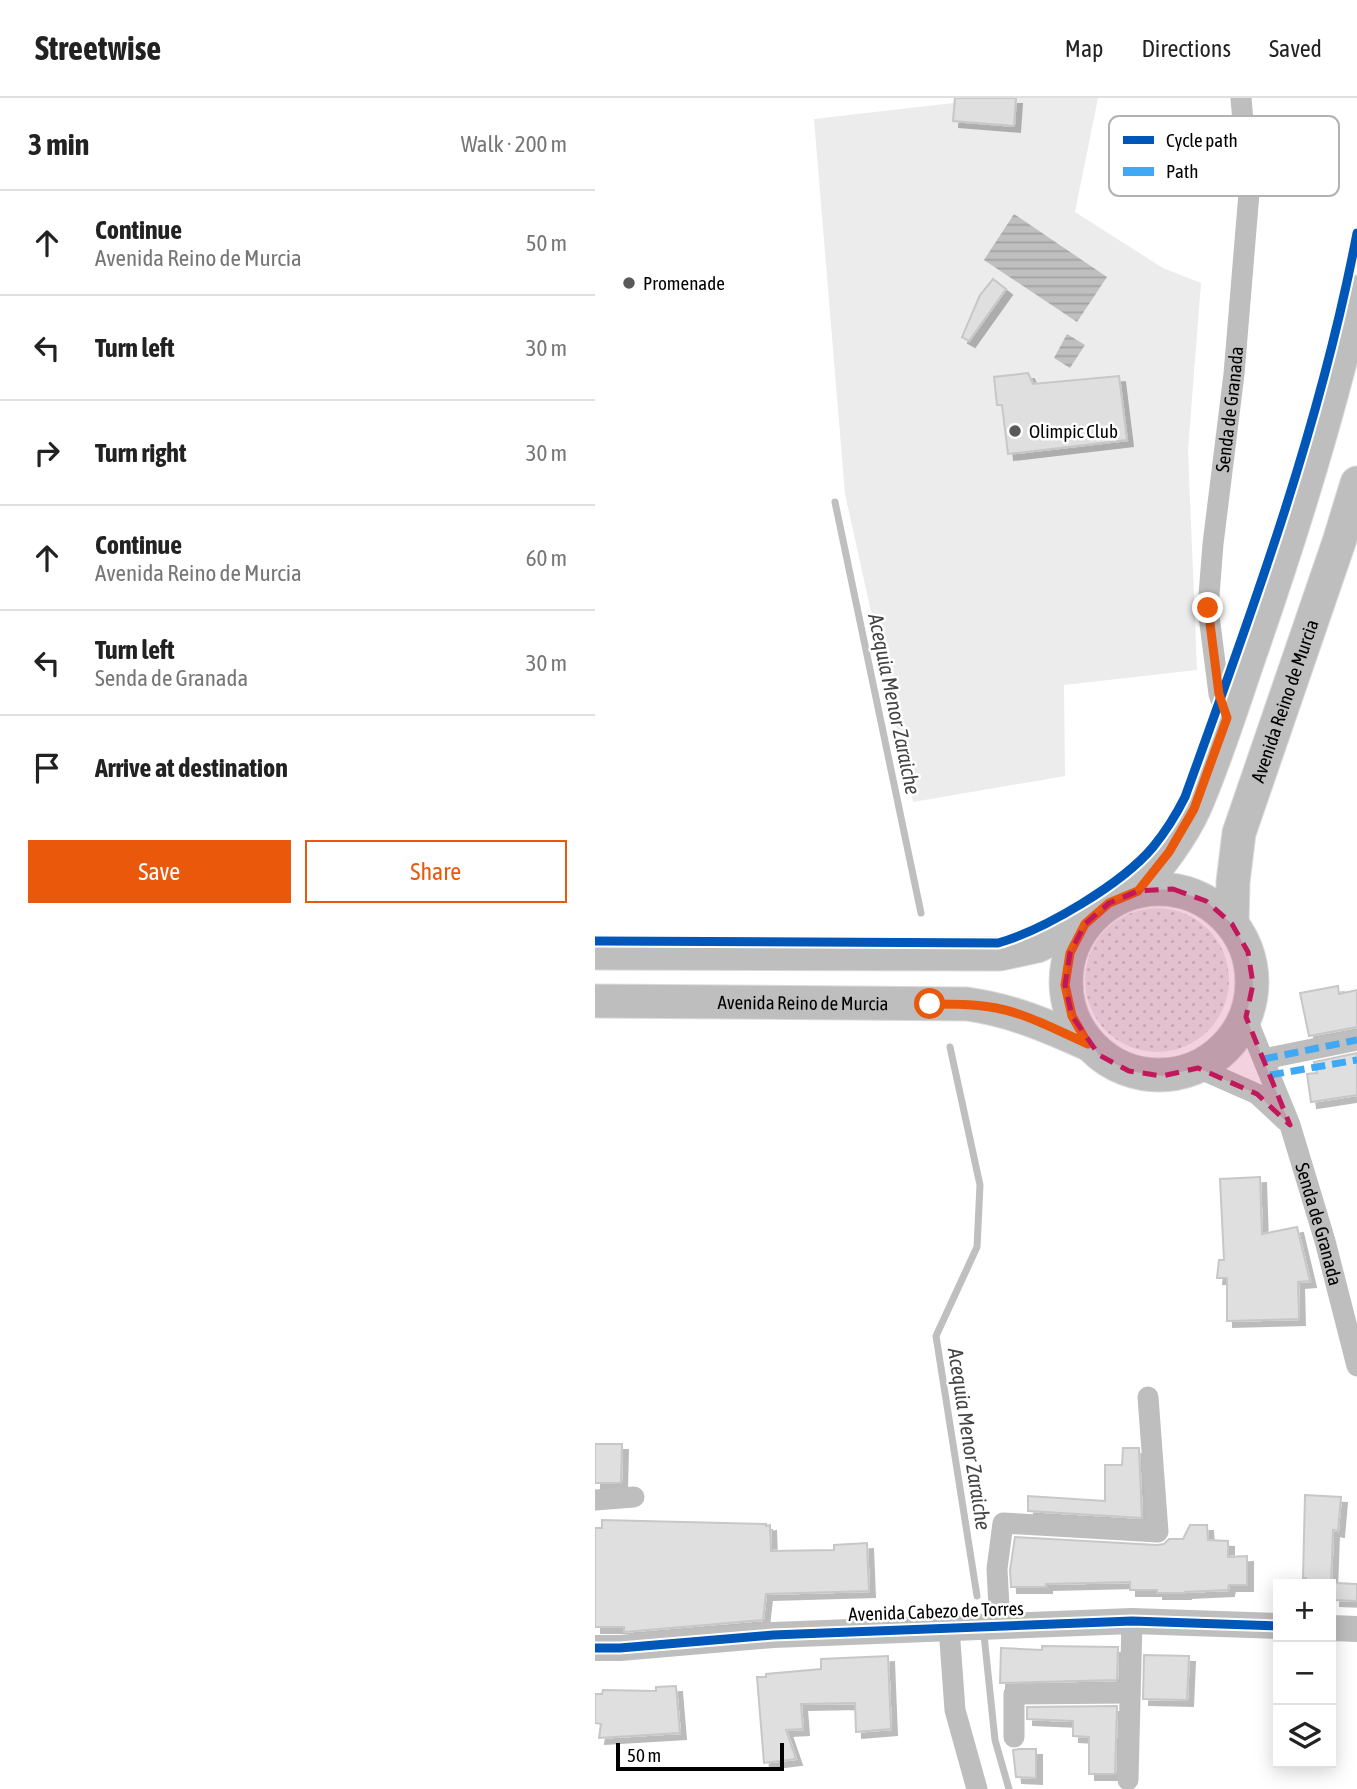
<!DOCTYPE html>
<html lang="en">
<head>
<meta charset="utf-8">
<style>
	:root { --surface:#fff; --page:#f2f2f2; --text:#222; --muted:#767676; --line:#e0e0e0; --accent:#ea580c }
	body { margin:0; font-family:"Asap Condensed",sans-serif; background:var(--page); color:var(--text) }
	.controls { position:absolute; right:21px; bottom:21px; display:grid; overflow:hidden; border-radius:0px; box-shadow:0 4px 18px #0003 }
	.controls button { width:63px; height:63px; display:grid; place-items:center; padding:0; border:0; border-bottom:2px solid var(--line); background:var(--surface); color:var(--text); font:35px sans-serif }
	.scale { position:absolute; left:21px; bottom:18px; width:168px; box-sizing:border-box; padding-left:7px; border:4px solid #000; border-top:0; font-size:19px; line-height:24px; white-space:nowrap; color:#000; -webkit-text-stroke:5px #fff; paint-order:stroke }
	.stop { position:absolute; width:21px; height:21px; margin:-16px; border:5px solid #ea580c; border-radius:50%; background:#fff }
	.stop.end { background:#ea580c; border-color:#fff; box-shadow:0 2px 7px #0008 }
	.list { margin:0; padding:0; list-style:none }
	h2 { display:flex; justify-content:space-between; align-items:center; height:91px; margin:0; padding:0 28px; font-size:30px }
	h2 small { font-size:23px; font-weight:400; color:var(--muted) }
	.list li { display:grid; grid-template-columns:46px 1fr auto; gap:21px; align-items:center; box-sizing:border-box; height:105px; padding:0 28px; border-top:2px solid var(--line) }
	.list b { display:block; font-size:26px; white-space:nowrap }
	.list p { margin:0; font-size:23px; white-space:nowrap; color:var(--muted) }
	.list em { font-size:23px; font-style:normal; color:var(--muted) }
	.actions { display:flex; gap:14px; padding:21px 28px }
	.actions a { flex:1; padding:16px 0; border:2px solid var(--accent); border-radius:0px; text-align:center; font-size:24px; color:var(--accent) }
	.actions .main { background:var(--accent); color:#fff }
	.icon { flex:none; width:38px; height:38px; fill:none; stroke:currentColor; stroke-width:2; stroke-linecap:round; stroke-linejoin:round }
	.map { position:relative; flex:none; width:762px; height:1691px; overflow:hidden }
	header { display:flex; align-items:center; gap:42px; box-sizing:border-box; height:98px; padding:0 35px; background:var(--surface); border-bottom:2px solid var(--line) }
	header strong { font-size:33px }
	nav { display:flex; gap:38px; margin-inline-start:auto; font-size:24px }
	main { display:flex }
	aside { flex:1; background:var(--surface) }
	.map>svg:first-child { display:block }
	.grass { fill:url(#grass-dots) }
	.park { fill:#ececec }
	.water { fill:url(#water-rules) }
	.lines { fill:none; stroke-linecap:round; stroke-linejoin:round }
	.stream { stroke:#bfbfbf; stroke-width:7 }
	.building { fill:#dfdfdf; stroke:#c7c7c7; stroke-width:2; filter:url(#shadow) }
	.primary-casing { stroke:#dbdbdb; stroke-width:35 }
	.minor { stroke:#bebebe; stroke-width:21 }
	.tertiary { stroke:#bebebe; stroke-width:26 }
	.primary { stroke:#bebebe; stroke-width:33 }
	.quiet { stroke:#3fa9f5; stroke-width:7; stroke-dasharray:14 7; stroke-linecap:butt }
	.cycleway-casing { stroke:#fff; stroke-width:13 }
	.cycleway { stroke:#0057b8; stroke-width:9 }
	.route { stroke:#ea580c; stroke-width:9 }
	.marked { fill:#c2185b; fill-opacity:0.2; stroke:#c2185b; stroke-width:5; stroke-dasharray:14 9; stroke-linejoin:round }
	.poi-dot { fill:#595959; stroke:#fff; stroke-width:2.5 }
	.labels { text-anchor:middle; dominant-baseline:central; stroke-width:5; stroke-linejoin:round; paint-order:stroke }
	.poi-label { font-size:19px; fill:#000; stroke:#fff; text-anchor:start }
	.street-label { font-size:19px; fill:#000; stroke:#fff }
	.water-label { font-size:21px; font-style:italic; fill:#444; stroke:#fff }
	.key { fill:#fff; stroke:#b2b2b2; stroke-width:2 }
	.key-label { font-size:19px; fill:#000 }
</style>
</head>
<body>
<header>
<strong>Streetwise</strong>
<nav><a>Map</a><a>Directions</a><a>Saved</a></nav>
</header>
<main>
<aside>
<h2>3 min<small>Walk · 200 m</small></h2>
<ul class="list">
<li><svg class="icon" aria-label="ahead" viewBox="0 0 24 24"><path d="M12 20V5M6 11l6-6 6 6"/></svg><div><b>Continue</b><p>Avenida Reino de Murcia</p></div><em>50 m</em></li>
<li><svg class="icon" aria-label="left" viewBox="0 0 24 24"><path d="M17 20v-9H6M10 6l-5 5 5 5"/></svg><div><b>Turn left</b></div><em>30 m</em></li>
<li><svg class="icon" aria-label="right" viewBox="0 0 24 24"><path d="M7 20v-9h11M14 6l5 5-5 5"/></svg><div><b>Turn right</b></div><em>30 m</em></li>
<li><svg class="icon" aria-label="ahead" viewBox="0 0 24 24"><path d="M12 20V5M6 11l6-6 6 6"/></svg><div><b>Continue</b><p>Avenida Reino de Murcia</p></div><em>60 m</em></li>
<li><svg class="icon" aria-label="left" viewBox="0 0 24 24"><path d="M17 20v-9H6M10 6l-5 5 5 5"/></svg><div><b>Turn left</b><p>Senda de Granada</p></div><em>30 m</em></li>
<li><svg class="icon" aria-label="arrive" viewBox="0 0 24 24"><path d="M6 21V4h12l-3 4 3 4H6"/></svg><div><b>Arrive at destination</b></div></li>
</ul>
<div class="actions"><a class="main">Save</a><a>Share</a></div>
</aside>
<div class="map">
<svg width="762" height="1691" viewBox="0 0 762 1691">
	<defs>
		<pattern id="grass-dots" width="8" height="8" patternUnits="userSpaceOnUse" patternTransform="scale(1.75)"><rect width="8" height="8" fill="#ececec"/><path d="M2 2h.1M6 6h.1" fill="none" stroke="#c9c9c9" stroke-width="1.8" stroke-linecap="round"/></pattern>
		<pattern id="water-rules" width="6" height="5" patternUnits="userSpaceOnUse" patternTransform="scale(1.75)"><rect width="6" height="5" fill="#bfbfbf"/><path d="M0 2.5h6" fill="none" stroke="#a2a2a2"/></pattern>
		<filter id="shadow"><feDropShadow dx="6" dy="6" stdDeviation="0" flood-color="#0004"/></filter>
	</defs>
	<rect width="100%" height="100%" fill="#fff"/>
	<circle class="grass" cx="562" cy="882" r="72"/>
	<polygon class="park" points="359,0 503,0 480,114 568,170 606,185 593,352 602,572 469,587 470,678 318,704 250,396 219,21 358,5"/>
	<g class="water">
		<polygon points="419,116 512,179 482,224 389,162"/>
		<polygon points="472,236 490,247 475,270 459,260"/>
	</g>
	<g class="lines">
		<g class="stream">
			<polyline points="240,404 326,815"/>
			<polyline points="355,949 385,1087 382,1149 341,1238 382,1498"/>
			<polyline points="389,1537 400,1642 414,1691"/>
		</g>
	</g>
	<g class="building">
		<polygon points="360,0 421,0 419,28 358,23"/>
		<polygon points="398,181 411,191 374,243 367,239 385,197"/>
		<polygon points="433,275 438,286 524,278 532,342 413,356 407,307 402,307 399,279"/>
		<polygon points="743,888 744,896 762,892 762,929 714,938 705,895"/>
		<polygon points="762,955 762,997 716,1004 712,976 722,975 719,964"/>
		<polygon points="665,1079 667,1136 702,1129 715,1183 703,1184 704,1221 632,1223 632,1180 622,1180 624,1162 629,1162 625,1081"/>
		<polygon points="0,1346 27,1346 26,1385 0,1385"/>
		<polygon points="528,1350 544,1350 547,1420 433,1413 433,1398 510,1403 510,1367 527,1367"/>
		<polygon points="710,1397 746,1399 743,1433 738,1432 736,1486 711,1486 711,1480 708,1480"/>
		<polygon points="7,1422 171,1426 171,1428 175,1427 176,1453 239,1452 239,1447 272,1445 274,1493 171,1496 168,1522 29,1534 29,1529 0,1529 0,1430 7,1430"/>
		<polygon points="595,1427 612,1427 613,1442 633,1443 633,1459 652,1458 652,1487 634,1487 633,1492 590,1494 590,1495 562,1495 562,1492 535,1492 535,1484 451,1486 451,1489 416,1489 415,1472 420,1439 562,1447 569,1446 574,1441 588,1441"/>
		<polygon points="740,1485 762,1486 762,1503 739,1502"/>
		<polygon points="447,1548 523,1549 522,1582 405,1585 406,1550 447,1552"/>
		<polygon points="549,1557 594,1558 592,1602 548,1601"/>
		<polygon points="293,1558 296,1631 261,1634 260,1605 206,1606 208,1631 191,1632 201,1661 169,1665 162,1579 171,1579 171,1576 226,1571 226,1561"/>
		<polygon points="81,1588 85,1635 4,1640 6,1626 0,1625 0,1596 7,1596 8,1592 61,1593 61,1589"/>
		<polygon points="522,1608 520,1676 494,1676 494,1639 478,1638 478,1623 432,1621 432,1609"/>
		<polygon points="424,1651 441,1651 441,1680 421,1679 418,1652"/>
	</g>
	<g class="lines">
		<g class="primary-casing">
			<g id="primary">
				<circle cx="564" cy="884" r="93"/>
				<path d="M543 793C564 767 586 740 600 709 623 656 640 599 659 545 699 429 735 314 762 194"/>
				<path id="s3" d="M637 826 638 784 644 735 744 444 762 385"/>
				<polyline points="0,855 405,856 442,848 490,826"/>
				<path id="s4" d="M0 903 372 906C416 912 453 928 493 946"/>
			</g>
		</g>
		<g class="minor">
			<path id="s1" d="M632 620 624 596 613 510 618 446 639 276 654 95 646 0"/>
			<path id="s2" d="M651 919 695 1027 730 1143 762 1268"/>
			<polyline points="669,961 762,942"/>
			<polyline points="603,970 662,996 691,1023"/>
			<polyline points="0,1402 39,1399"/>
			<polyline points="405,1528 402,1471 408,1425 563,1434 553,1299"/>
			<polyline points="354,1530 360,1612 382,1691"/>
			<polyline points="419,1639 419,1596 535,1595"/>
			<polyline points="533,1682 537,1523"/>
		</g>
		<g class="tertiary">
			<polyline points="736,1530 762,1531"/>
			<polyline points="0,1550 25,1550 178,1537 537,1523 683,1528"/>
		</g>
		<use href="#primary" class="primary"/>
		<g class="quiet">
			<polyline points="669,961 762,942"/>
			<polyline points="675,977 762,962"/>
		</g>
		<g class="cycleway-casing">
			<g id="cycleway">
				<path d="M0 843 403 845C449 832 527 786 558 749 571 733 581 717 590 699 657 514 725 329 762 135"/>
				<polyline points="0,1550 25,1550 178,1537 537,1523 683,1528"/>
			</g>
		</g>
		<use href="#cycleway" class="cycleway"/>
	</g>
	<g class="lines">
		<path class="route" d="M335 906C358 906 379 906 401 910 433 916 463 933 493 946L477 918 470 887 475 855 490 826 514 805 543 793 574 754 599 711 632 620 624 596 613 510"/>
	</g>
	<path class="marked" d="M578 791 611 803 637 826 653 854 658 886 651 919 695 1027 662 996 603 970 567 978 534 973 504 957 477 918 470 887 475 855 490 826 514 805 543 793Z"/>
	<g class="poi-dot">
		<circle cx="34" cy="185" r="7"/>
		<circle cx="420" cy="333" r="7"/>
	</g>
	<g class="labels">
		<g class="poi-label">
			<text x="48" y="185">Promenade</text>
			<text x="434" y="333">Olimpic Club</text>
		</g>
		<g class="street-label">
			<text stroke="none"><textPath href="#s1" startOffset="312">Senda de Granada</textPath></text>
			<text stroke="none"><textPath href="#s3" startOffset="231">Avenida Reino de Murcia</textPath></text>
			<text stroke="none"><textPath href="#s4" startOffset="208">Avenida Reino de Murcia</textPath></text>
			<text stroke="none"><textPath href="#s2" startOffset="220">Senda de Granada</textPath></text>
			<text transform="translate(341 1513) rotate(-2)">Avenida Cabezo de Torres</text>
		</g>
		<g class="water-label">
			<text transform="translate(300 606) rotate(78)">Acequia Menor Zaraiche</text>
			<text transform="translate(375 1341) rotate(81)">Acequia Menor Zaraiche</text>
		</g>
	</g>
	<rect x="514" y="18" width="230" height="80" rx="10" class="key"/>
	<rect x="528" y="38" width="31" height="8" fill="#0057b8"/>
	<rect x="528" y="69" width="31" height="9" fill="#3fa9f5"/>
	<g class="key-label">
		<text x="571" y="49">Cycle path</text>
		<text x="571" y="80">Path</text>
	</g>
</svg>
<div class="controls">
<button>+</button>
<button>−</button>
<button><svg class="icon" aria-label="layers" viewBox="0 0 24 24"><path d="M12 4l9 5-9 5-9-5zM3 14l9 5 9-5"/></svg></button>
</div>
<div class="scale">50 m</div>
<div class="stop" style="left:335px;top:906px"></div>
<div class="stop end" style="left:613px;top:510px"></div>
</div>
</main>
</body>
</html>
